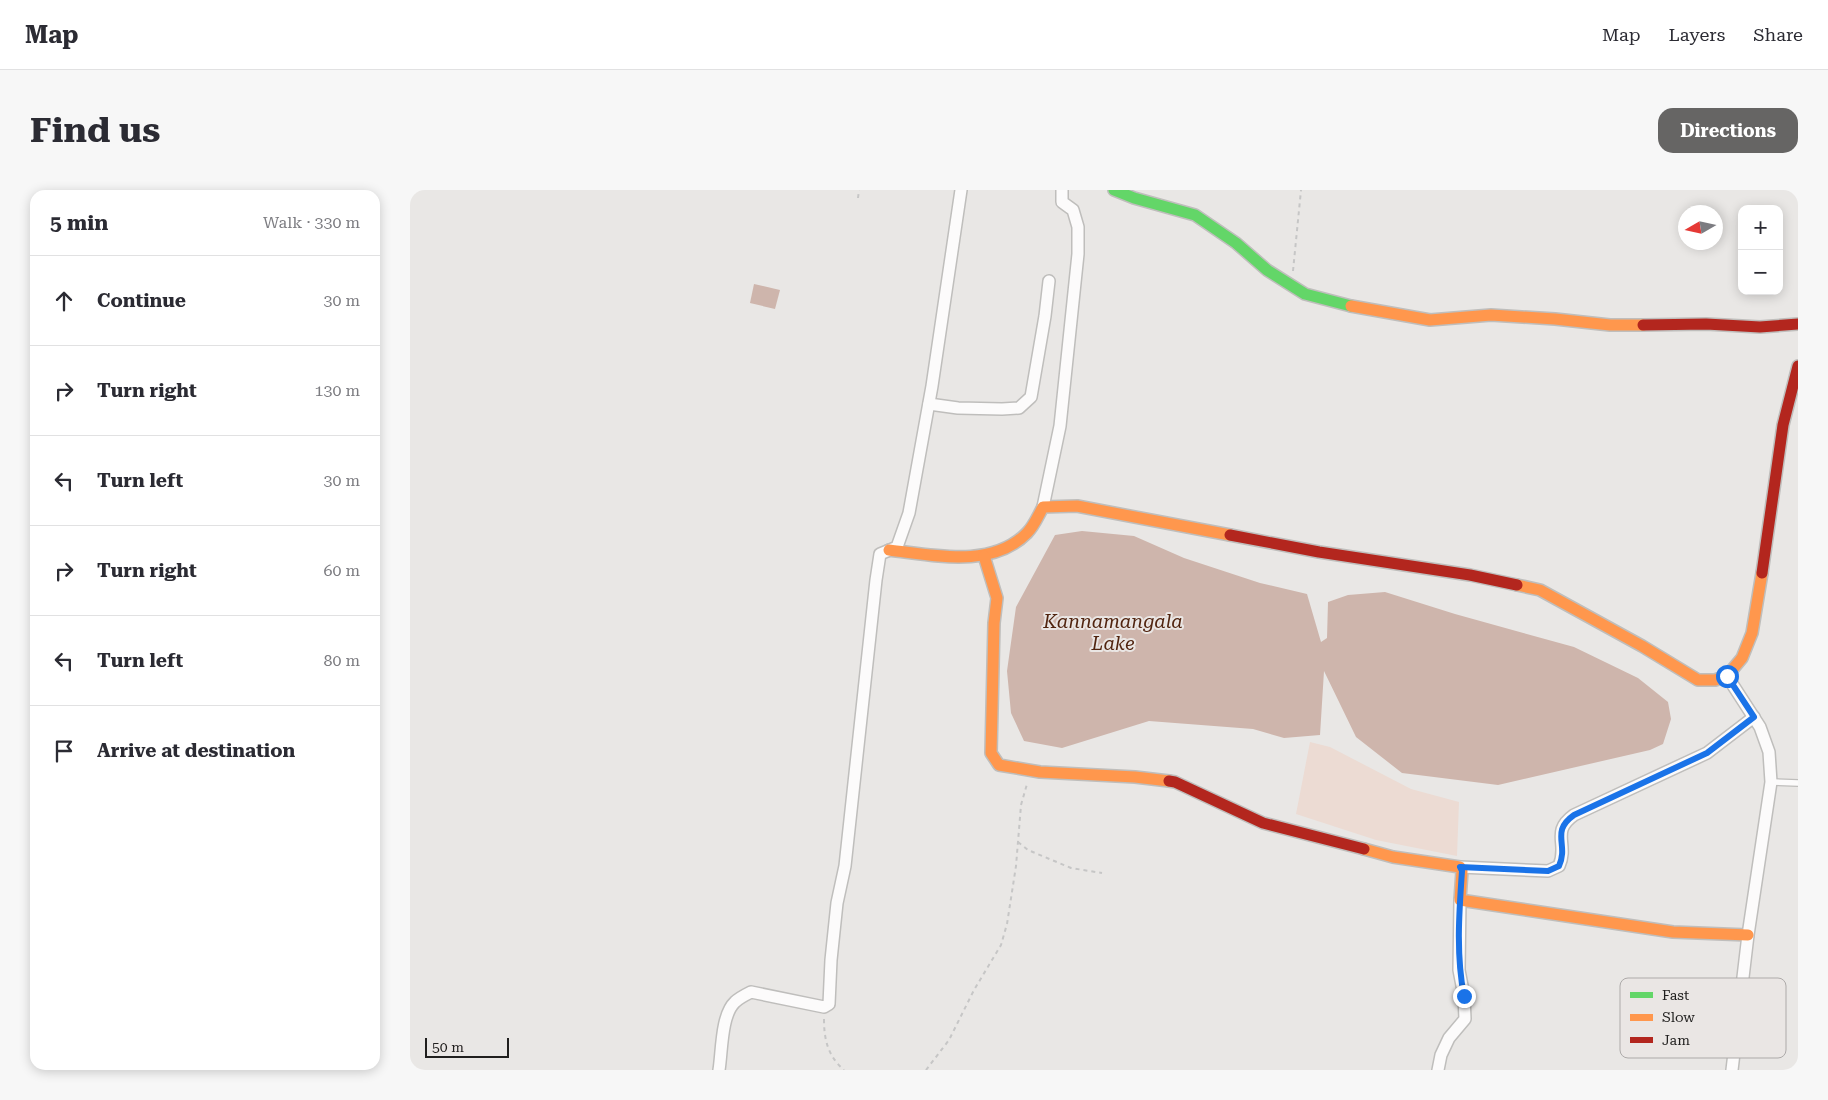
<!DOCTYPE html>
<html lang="en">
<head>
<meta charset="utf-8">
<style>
	:root { --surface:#fff; --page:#f7f7f7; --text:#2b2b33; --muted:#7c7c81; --line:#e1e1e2; --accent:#666564 }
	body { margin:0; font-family:"Roboto Serif",serif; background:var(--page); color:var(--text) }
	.controls { position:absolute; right:15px; top:15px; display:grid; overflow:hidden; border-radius:10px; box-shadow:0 2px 12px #0003 }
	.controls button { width:45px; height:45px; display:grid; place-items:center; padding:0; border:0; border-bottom:1px solid var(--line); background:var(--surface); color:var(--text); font:25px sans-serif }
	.compass { position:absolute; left:1268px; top:15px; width:45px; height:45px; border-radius:50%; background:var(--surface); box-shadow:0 2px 12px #0003; rotate:261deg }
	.scale { position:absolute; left:15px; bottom:12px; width:84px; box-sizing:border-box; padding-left:5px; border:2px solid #201f1e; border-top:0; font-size:14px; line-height:18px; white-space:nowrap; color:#201f1e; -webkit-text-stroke:4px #eae6e4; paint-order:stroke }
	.stop { position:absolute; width:15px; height:15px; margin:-11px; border:4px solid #1a73e8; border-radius:50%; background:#fff }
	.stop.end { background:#1a73e8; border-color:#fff; box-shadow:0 1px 5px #0008 }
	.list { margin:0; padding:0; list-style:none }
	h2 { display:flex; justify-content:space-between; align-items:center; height:65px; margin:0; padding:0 20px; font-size:21px }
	h2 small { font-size:16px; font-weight:400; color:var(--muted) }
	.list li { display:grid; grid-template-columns:32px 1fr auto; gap:15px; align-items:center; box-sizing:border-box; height:90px; padding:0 20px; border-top:1px solid var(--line) }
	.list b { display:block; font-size:19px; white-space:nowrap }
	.list em { font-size:16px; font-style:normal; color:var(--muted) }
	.icon { flex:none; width:28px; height:28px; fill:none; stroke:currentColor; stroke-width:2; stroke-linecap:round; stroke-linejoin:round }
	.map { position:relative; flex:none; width:1388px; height:880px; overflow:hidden; border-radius:15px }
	header { display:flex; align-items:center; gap:30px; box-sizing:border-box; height:70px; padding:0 25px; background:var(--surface); border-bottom:1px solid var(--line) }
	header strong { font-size:24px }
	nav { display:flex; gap:28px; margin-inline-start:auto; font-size:18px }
	.intro { display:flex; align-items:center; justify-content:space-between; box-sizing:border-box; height:120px; padding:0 30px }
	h1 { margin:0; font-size:35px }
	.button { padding:12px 22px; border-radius:15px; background:var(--accent); color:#fff; font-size:18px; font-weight:700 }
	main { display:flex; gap:30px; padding:0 30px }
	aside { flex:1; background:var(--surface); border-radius:15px; box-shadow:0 2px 12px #0003 }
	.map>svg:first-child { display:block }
	.green { fill:#ecdbd3 }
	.water { fill:#ceb5ac }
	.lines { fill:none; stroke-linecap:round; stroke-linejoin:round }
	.lane-casing { stroke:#bfbebc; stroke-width:8 }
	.street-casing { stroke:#bfbebc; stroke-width:14 }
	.fast-casing { stroke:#bfbebc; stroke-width:14 }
	.slow-casing { stroke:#bfbebc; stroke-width:14 }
	.jam-casing { stroke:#bfbebc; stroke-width:14 }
	.path { stroke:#c6c6c6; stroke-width:2; stroke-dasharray:4 4; stroke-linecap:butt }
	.lane { stroke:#fcfbfb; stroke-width:5.5 }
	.street { stroke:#fcfbfb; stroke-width:11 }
	.fast { stroke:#63d668; stroke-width:11 }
	.slow { stroke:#ff974d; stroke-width:11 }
	.jam { stroke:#b3261e; stroke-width:11 }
	.route { stroke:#1a73e8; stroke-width:6 }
	.labels { text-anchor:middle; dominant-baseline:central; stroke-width:4; stroke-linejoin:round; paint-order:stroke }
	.water-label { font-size:19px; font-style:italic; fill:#51240f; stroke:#eae6e4 }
	.key { fill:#eae6e4; stroke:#adaaa9; stroke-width:1 }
	.key-label { font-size:14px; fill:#201f1e }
</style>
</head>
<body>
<header>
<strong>Map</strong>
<nav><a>Map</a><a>Layers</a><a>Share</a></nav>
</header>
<div class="intro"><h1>Find us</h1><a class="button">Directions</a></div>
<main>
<aside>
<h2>5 min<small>Walk · 330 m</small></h2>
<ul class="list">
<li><svg class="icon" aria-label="ahead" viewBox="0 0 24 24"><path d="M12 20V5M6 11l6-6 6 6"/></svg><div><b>Continue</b></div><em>30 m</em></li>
<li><svg class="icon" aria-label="right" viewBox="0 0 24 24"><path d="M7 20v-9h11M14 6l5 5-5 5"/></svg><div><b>Turn right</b></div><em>130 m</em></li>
<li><svg class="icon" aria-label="left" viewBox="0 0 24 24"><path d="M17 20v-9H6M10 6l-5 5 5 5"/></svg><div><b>Turn left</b></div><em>30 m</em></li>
<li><svg class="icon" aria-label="right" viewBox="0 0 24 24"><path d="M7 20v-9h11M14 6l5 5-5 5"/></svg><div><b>Turn right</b></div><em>60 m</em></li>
<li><svg class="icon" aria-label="left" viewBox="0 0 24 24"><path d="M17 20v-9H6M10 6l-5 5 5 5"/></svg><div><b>Turn left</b></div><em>80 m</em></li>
<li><svg class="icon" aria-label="arrive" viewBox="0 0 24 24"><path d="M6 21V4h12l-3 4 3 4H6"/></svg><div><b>Arrive at destination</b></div></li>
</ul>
</aside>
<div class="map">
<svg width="1388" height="880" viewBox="0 0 1388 880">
	<rect width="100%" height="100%" fill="#e9e7e5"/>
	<polygon class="green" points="900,552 920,557 1001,599 1049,612 1047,666 966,650 886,624"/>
	<g class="water">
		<polygon points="344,94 370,100 365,119 340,113"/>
		<polygon points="672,341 724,346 774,368 850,393 897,404 911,452 917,448 918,412 938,405 975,402 1045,424 1164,457 1228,488 1258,512 1261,529 1253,554 1240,560 1088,595 992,583 946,547 914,481 910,545 874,548 843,539 739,531 652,558 614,551 601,523 597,481 606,417 645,345"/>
	</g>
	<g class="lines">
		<g class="lane-casing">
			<polyline id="lane" points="1361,592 1388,593"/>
		</g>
		<g class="street-casing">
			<g id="street">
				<polyline points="519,214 548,218 592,219 609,218 621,207 635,126 639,91"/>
				<polyline points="633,317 650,236 668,64 668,37 663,20 652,12 652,0"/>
				<polyline points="1317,486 1350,537 1359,562 1361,592 1338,745 1322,880"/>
				<path d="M1050 677 1138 681 1149 676C1159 654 1140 642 1164 625L1297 563 1344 527"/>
				<path d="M309 880C312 862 311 825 325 812 329 808 335 805 341 802L414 817 419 814 421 770 427 713 435 676 466 390 470 364 487 357 499 323 522 196 551 0"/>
				<polyline points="1028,880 1031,865 1039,848 1055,829 1054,806 1049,780 1050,710"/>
			</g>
		</g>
		<g class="fast-casing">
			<polyline id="fast" points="704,0 724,8 785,25 826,53 857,80 895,104 941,116"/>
		</g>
		<g class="slow-casing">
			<g id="slow">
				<polyline points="941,116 1020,130 1081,125 1145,129 1200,135 1233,135"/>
				<path d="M479 360C523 365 582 379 617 343 624 336 628 326 633 317L667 316 820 345"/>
				<polyline points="574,366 587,408 584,433 581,563 589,575 630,582 725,587 759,591"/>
				<polyline points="1107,395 1130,400 1232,456 1288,490 1305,490 1317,486 1332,468 1342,443 1352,383"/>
				<polyline points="954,659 983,667 1050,677 1052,681 1050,710 1263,742 1338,745"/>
			</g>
		</g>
		<g class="jam-casing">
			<g id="jam">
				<polyline points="1233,135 1296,134 1350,137 1388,134"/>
				<polyline points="820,345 909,362 1060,385 1107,395"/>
				<polyline points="1352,383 1373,235 1388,176"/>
				<polyline points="759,591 765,592 853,633 954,659"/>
			</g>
		</g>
		<g class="path">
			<polyline points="448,8 449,0"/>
			<polyline points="883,81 891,0"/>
			<polyline points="608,652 618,660 661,678 692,683"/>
			<path d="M414 829C414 850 418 866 434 880"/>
			<polyline points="516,880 539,850 564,800 591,755 597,734 606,676 611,615 617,594"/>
		</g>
		<use href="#lane" class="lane"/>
		<use href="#street" class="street"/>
		<use href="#fast" class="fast"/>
		<use href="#slow" class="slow"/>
		<use href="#jam" class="jam"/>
	</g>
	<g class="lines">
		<path class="route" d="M1054 806C1046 765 1049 723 1052 681L1050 677 1138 681 1149 676C1159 654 1140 642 1164 625L1297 563 1344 527 1317 486"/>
	</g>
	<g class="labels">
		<g class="water-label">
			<text x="703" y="431">Kannamangala<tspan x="703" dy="22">Lake</tspan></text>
		</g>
	</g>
	<rect x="1210" y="788" width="166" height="80" rx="8" class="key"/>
	<rect x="1220" y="802" width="23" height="6" fill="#63d668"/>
	<rect x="1220" y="824" width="23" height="7" fill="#ff974d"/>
	<rect x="1220" y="847" width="23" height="6" fill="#b3261e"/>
	<g class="key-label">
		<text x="1252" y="810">Fast</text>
		<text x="1252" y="832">Slow</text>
		<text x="1252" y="855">Jam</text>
	</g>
</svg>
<div class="controls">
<button>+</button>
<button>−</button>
</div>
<svg class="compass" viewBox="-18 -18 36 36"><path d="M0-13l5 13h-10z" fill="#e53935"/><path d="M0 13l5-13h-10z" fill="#7c7c81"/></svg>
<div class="scale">50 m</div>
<div class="stop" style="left:1317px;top:486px"></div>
<div class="stop end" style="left:1054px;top:806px"></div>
</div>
</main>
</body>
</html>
